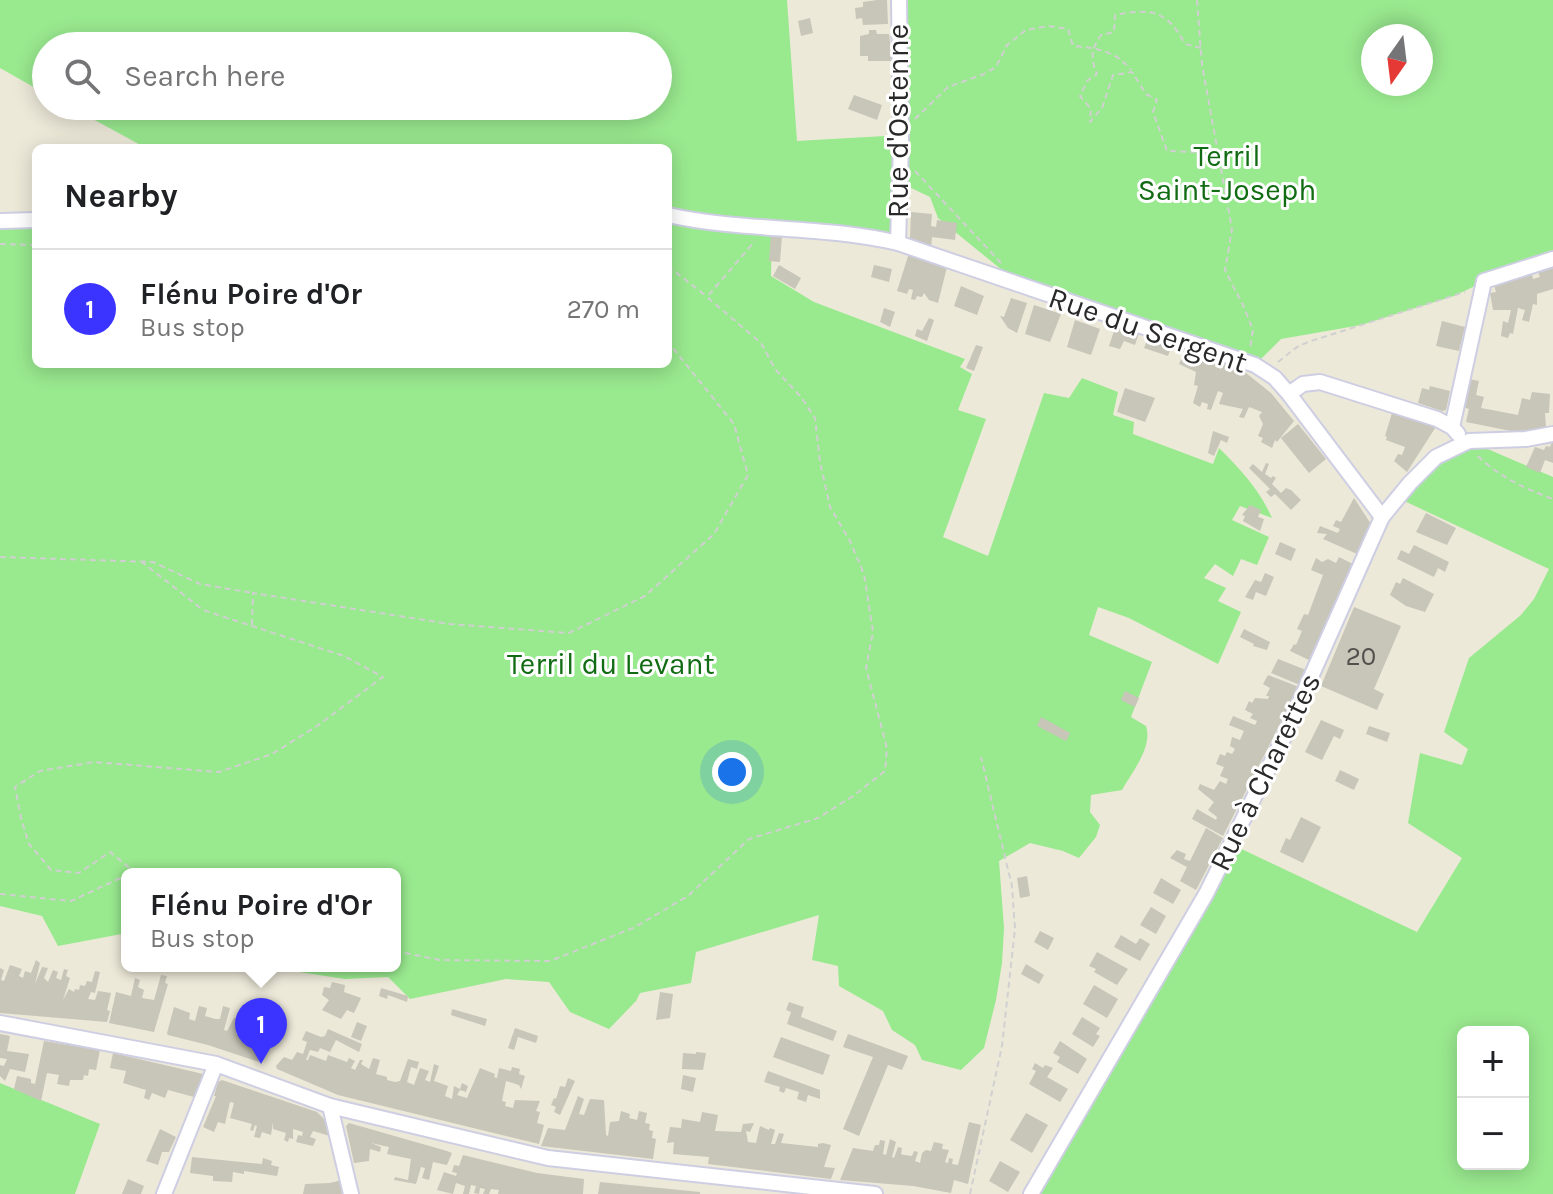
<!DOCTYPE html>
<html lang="en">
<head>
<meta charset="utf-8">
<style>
	:root { --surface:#fff; --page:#f6f6f6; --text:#202124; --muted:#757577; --line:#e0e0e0; --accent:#3b33ff }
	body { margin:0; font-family:Karla,sans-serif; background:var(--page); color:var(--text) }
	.controls { position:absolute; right:24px; bottom:24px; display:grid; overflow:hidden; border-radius:12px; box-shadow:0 4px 20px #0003 }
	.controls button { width:72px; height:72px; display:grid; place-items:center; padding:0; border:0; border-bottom:2px solid var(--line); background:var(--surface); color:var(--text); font:40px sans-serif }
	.compass { position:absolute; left:1361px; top:24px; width:72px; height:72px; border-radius:50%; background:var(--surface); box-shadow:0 4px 20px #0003; rotate:194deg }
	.you { position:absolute; left:732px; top:772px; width:28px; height:28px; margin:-20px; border:6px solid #fff; border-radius:50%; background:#1a73e8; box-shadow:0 0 0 12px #1a73e833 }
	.badge { display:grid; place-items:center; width:52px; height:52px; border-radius:50%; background:var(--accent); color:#fff; font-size:26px; font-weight:700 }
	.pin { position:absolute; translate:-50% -66px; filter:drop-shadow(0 2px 4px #0008) }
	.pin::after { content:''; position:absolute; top:42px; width:28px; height:24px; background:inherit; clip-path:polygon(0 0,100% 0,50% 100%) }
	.popup { position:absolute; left:121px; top:868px; width:280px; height:104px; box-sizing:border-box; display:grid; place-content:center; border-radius:12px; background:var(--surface); filter:drop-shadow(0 2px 6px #0005); font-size:26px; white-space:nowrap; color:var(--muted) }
	.popup b { font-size:30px; color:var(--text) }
	.popup::after { content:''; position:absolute; left:50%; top:100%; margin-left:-16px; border:16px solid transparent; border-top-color:var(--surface) }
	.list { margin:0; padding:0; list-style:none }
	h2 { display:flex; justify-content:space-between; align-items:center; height:104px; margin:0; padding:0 32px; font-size:34px }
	h2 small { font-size:26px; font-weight:400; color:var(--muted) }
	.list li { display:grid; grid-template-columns:52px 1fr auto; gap:24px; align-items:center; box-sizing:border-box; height:120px; padding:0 32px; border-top:2px solid var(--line) }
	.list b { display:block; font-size:30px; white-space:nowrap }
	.list p { margin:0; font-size:26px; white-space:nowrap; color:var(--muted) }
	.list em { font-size:26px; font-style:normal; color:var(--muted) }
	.icon { flex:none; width:44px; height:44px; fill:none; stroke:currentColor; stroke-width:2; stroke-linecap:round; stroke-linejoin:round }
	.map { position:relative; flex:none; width:1553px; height:1194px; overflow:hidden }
	.search { position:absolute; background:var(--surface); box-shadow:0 4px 20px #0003; left:32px; top:32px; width:640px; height:88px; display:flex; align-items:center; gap:20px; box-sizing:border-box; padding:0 28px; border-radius:44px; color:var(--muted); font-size:30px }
	.panel { position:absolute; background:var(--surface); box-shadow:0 4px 20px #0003; left:32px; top:144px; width:640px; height:224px; border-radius:12px }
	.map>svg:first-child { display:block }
	.green { fill:#99e98f; fill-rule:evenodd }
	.building { fill:#c8c5b9 }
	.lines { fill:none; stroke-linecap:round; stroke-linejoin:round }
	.minor-casing { stroke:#cecee3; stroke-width:18 }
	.path { stroke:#d0d0d0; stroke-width:2; stroke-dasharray:6 4; stroke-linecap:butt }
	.minor { stroke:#fff; stroke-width:14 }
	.labels { text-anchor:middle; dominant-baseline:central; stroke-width:6; stroke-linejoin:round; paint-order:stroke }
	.number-label { font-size:26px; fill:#51504d }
	.street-label { font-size:30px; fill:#292929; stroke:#fff }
	.park-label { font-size:30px; fill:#126c14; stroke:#fff }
</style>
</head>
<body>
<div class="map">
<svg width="1553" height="1194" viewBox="0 0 1553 1194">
	<rect width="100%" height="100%" fill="#ede9d9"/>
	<g class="green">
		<path d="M0 0H787L797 141 902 135 899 0H1553V253L1546 252 1454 296 1361 325 1281 339 1255 365 1024 288 938 218 930 197 905 185 898 243 772 228 771 276 814 302 965 359 960 367 972 374 958 410 986 419 943 537 988 556 1044 393 1069 398 1082 378 1118 392 1113 415 1134 422 1133 434 1213 464 1219 448C1240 469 1260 490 1272 518L1240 506 1232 520 1269 537 1257 565 1241 559 1233 576 1215 564 1204 578 1226 588 1218 601 1241 612 1218 664 1129 618 1098 607 1089 635 1152 662 1131 717 1146 726C1153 747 1132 772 1122 790L1091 795 1090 812 1100 825 1096 837 1079 858 1063 851 1030 843 999 861 1004 928 1002 963 996 1000 984 1048 961 1070 922 1060 915 1045 892 1030 883 1011 839 986 838 966 812 960 819 915 696 952 691 983 640 993 636 1001 609 1029 570 1012 549 982 506 979 410 999 388 977 345 979 260 966H395V874H127V933L58 946 42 916 0 906V226L36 221V364H668V148H146L69 106H658V46H46V94L0 68ZM1373 36H1421V84H1373Z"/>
		<path d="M1469 441 1553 477V1194H1030L1231 844 1417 932 1462 858 1408 823 1420 753 1462 765 1468 749 1444 732 1469 658 1521 615 1534 599 1549 569 1398 498 1410 483ZM1463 1032H1523V1164H1463Z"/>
		<polygon points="0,1083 100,1124 75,1194 0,1194"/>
	</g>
	<g class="building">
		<polygon points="877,0 887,0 888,24 863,25 862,18 856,19 855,8 863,7 863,2"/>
		<polygon points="810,18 813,33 801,36 798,21"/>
		<polygon points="869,30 876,30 877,34 889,34 892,61 868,61 868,56 860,56 860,36 869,34"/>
		<polygon points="854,95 882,105 877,120 848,109"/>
		<polygon points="911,212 932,214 931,226 936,227 937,220 957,223 955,240 932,237 931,247 910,239"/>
		<polygon points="771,234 782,236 780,262 769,261"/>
		<polygon points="909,253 947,267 938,303 929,300 924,293 922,297 917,296 915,300 911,299 913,290 909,289 907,294 897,291"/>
		<polygon points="779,265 801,278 795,289 773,276"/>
		<polygon points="874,265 892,269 889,282 871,277"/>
		<polygon points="1553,268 1553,289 1537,294 1537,305 1533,304 1529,322 1522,320 1525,310 1518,308 1513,334 1510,333 1508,338 1501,336 1503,321 1508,323 1511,310 1493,310 1490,293 1496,292 1494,285 1532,274 1533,279 1540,277 1538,272"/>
		<polygon points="961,286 984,296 977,315 954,306"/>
		<polygon points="1011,298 1027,303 1017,333 1008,328 1000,316 1004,317"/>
		<polygon points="1034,305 1061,314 1050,342 1025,334"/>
		<polygon points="884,308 895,312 890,327 880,322"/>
		<polygon points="929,318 934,320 927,341 915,336 917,329 922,331"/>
		<polygon points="1075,320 1100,329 1091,355 1067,347"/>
		<polygon points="1442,321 1465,327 1459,351 1436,346"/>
		<polygon points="1116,325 1139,333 1135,345 1124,341 1120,349 1109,346"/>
		<polygon points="1149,336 1172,344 1168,356 1144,348"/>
		<polygon points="976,345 983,347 974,371 966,368"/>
		<polygon points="1186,349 1246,373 1271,393 1294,421 1277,442 1275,440 1272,448 1261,442 1263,438 1258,436 1263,424 1259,416 1262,412 1249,407 1244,418 1239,417 1243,409 1219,404 1223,393 1218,391 1211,410 1207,409 1208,404 1202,402 1200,407 1193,403 1198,386 1194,385 1196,372 1179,364"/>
		<polygon points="1469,379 1479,381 1476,395 1484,397 1481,408 1513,414 1518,415 1522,398 1530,400 1532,392 1550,394 1549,413 1545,413 1546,427 1516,432 1466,422 1469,409 1463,407"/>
		<polygon points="1430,386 1450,391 1446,410 1442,411 1418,403 1422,388 1429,390"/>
		<polygon points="1125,388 1155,398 1145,422 1117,412"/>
		<polygon points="1392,413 1437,425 1407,472 1394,461 1398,454 1402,455 1405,447 1386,440 1387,437 1385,436"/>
		<polygon points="1298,424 1326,459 1309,473 1281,438"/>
		<polygon points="1213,431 1229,437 1227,443 1221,440 1214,456 1208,453"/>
		<polygon points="1553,440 1553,463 1545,460 1540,473 1526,467 1535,447 1544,450 1546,446 1550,447"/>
		<polygon points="1266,463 1269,464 1265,474 1271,478 1273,476 1276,478 1272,484 1281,493 1286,488 1291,490 1301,500 1291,510 1275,494 1271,497 1266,492 1270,489 1249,468 1253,464 1262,472"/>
		<polygon points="1354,498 1371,524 1371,528 1357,554 1323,539 1327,534 1317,533 1320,526 1338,533 1340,529 1333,526 1336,520 1341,522"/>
		<polygon points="1250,505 1261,510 1258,517 1264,519 1260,531 1243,521 1245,516 1242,515"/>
		<polygon points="1426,513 1456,528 1447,545 1416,532"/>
		<polygon points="1280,542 1296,549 1291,561 1275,554"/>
		<polygon points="1414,545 1449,562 1445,572 1438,568 1434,577 1397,559 1401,550 1409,554"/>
		<polygon points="1339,557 1353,564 1309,660 1290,651 1294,644 1296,645 1302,631 1297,629 1304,614 1308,615 1323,575 1311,570 1316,558 1322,562 1328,559 1336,563"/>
		<polygon points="1265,573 1274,577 1266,596 1256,592 1253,600 1245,597 1255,580 1261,582"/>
		<polygon points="1403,578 1434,594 1425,612 1406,606 1390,595 1396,582 1400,584"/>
		<polygon points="1354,607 1401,626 1374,689 1384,694 1377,710 1321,686"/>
		<polygon points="1244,629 1270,642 1267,650 1253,646 1254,644 1240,637"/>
		<polygon points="1278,659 1306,670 1300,685 1271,673"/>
		<polygon points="1268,675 1299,687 1223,836 1192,819 1197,809 1216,820 1217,817 1208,810 1214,802 1198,789 1200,784 1214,790 1220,781 1226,784 1228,779 1220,776 1224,767 1216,764 1220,754 1225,756 1227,752 1232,754 1235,749 1230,746 1232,737 1240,740 1244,731 1229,725 1233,716 1255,725 1257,721 1250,718 1253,714 1245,710 1249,701 1252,703 1255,698 1268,699 1269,696 1266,696 1270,688 1263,684"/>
		<polygon points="1125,691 1139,698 1135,707 1121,700"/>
		<polygon points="1041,717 1070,733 1066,741 1037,726"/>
		<polygon points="1321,720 1344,730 1340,739 1334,736 1322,760 1305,752"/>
		<polygon points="1369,726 1390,733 1387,742 1366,734"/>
		<polygon points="1340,770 1359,779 1354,790 1335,781"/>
		<polygon points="1301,817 1321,827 1303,863 1280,852 1286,838 1290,840"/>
		<polygon points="1206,828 1223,838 1196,890 1180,881 1187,867 1170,858 1177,850 1186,854 1184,859 1190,861"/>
		<polygon points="1027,876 1030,896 1020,898 1017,878"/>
		<polygon points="1161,878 1181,890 1173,904 1153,893"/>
		<polygon points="1151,907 1166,916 1156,934 1140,925"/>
		<polygon points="1040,931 1054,938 1048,950 1034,942"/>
		<polygon points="1121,935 1136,944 1140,938 1150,944 1140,961 1114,947"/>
		<polygon points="1097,952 1128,969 1117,985 1094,972 1096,969 1089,966"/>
		<polygon points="36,960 40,963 35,984 42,967 48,968 44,978 48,982 53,970 58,972 56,978 61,980 64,969 68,970 66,976 70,978 63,1000 69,989 74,992 75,989 79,990 80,985 85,986 87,981 92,982 95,971 100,972 95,993 91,992 88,999 95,1000 98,991 111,993 107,1010 110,1011 107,1022 0,1013 0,968 4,970 1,980 4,981 10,965 22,969 19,976 23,978 25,971 31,973"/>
		<polygon points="1026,964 1044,975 1039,984 1021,974"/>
		<polygon points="161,975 167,976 165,983 168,984 154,1032 109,1023 116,992 131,996 135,978 140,980 138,987 144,990 142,998 154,1000"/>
		<polygon points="332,982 345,985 344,992 361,998 354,1013 347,1010 341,1019 322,1010 329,1000 322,995 324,987 330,988"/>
		<polygon points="1094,985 1118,999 1107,1018 1083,1004"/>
		<polygon points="381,988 408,996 407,1002 388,995 387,999 379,996"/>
		<polygon points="660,992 673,994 670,1018 656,1020"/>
		<polygon points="789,1002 804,1007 801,1017 837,1031 833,1041 787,1024 791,1012 786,1010"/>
		<polygon points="199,1006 207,1008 205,1016 215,1019 220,1019 223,1006 230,1008 224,1030 227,1031 234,1018 249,1023 248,1026 240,1023 236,1034 266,1045 259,1062 208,1045 168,1035 167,1033 174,1007 190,1013 189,1019 195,1021"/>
		<polygon points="452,1009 487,1019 485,1026 451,1015"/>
		<polygon points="1082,1017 1100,1028 1096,1034 1100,1036 1093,1047 1072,1034"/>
		<polygon points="357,1022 367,1026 361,1041 351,1037"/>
		<polygon points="515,1028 538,1036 536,1043 518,1037 514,1050 508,1048"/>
		<polygon points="328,1029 362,1044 359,1052 336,1040 330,1052 320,1048 318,1052 310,1050 306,1060 308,1060 310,1055 326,1061 328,1055 347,1062 349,1058 355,1061 351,1068 355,1070 360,1060 363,1060 361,1064 369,1069 373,1058 380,1060 376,1074 387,1077 387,1080 395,1082 400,1081 408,1059 419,1062 417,1069 411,1067 407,1082 414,1085 420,1068 429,1071 425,1080 430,1082 434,1064 439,1066 434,1081 448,1086 445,1096 452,1099 454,1086 460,1089 462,1083 468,1086 466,1092 460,1090 457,1095 467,1098 480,1068 495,1074 494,1077 497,1078 499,1068 511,1071 512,1067 520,1069 519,1074 525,1076 521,1089 519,1085 506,1081 502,1101 506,1102 505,1106 513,1108 515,1100 540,1101 536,1111 540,1112 537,1123 544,1125 539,1144 338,1095 277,1069 276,1066 284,1057 292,1060 297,1052 303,1054 307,1042 302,1040 306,1031 321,1037 325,1036"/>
		<polygon points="0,1034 10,1036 7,1051 29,1054 25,1072 10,1069 5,1081 0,1076 0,1065 4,1066 7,1059 0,1058"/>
		<polygon points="848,1034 908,1056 902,1070 888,1065 859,1136 843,1129 873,1057 843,1047"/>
		<polygon points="781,1037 830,1055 823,1075 773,1057"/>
		<polygon points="44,1041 100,1050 96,1070 89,1069 88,1076 84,1075 83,1080 70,1080 69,1086 57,1084 59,1075 47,1073 41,1101 14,1089 17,1076 31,1079 31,1083 35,1084"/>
		<polygon points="1060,1041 1087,1059 1078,1074 1057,1062 1060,1057 1053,1053"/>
		<polygon points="696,1052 706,1053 703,1070 682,1069 683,1053 696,1054"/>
		<polygon points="113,1053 203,1074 197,1092 194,1097 168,1090 165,1098 152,1093 149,1100 144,1098 146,1090 123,1083 126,1071 110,1068"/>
		<polygon points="1035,1063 1043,1068 1045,1065 1053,1068 1047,1077 1068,1089 1060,1102 1029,1084 1036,1071 1032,1069"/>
		<polygon points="768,1071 820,1090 820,1099 808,1095 806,1102 797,1099 799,1092 786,1088 784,1093 779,1091 780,1087 764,1082"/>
		<polygon points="683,1075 696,1078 693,1092 681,1089"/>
		<polygon points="568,1078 575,1081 560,1115 554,1112 556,1107 551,1105 554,1098 556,1099 560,1086 565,1087"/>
		<polygon points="222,1080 317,1112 325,1120 330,1136 313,1131 310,1137 316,1139 313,1146 300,1143 296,1142 298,1135 302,1136 303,1132 293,1129 293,1139 289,1138 288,1142 284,1140 286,1133 273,1129 273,1122 271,1135 262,1132 260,1138 254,1137 257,1126 255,1125 253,1131 250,1130 252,1124 230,1118 234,1103 230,1102 225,1124 218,1122 214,1132 203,1127 216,1096 214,1096 218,1082"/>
		<polygon points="578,1096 584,1099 579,1114 584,1115 590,1099 604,1100 606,1135 608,1136 610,1122 619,1121 621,1111 630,1114 629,1118 637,1120 639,1111 647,1113 645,1123 650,1124 649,1130 653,1131 652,1138 656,1139 653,1159 541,1146 548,1128 565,1130"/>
		<polygon points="702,1112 718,1115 715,1131 741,1132 743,1124 754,1123 750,1132 746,1131 748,1142 756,1143 760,1126 769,1130 770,1128 775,1130 771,1144 775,1144 779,1133 784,1134 781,1143 818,1147 818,1144 823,1143 831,1145 824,1167 835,1168 831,1179 708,1164 709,1157 673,1154 674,1142 667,1143 670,1127 681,1128 682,1119 700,1122"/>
		<polygon points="1026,1113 1048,1125 1032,1153 1010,1140"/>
		<polygon points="969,1122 981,1125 968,1184 954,1180 951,1193 913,1186 840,1180 853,1148 873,1151 875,1145 879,1145 880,1140 885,1141 883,1154 886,1155 890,1139 896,1142 892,1157 894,1158 898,1147 902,1148 901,1154 904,1155 912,1156 914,1151 918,1152 915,1161 920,1163 922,1153 926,1150 931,1151 934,1142 943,1144 942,1149 949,1150 945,1162 948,1163 949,1158 953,1159 952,1164 958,1165"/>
		<polygon points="349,1123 447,1151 452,1153 447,1165 433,1162 429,1180 422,1178 425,1168 421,1167 416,1184 394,1180 395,1177 408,1180 411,1159 387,1154 389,1147 371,1143 381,1147 380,1152 370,1149 369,1161 354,1163 346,1126"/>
		<polygon points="160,1129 176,1137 169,1152 162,1152 158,1165 146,1161"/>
		<polygon points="463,1155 537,1173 584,1179 583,1194 498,1194 499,1190 491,1189 489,1194 483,1194 485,1189 480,1188 479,1194 474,1193 476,1186 471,1185 469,1194 463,1194 465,1186 456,1183 453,1194 437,1190 444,1172 456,1176 457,1173 452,1172 454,1165 459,1166"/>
		<polygon points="192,1157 262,1164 263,1158 272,1161 271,1165 279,1167 277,1176 244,1171 244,1174 233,1172 232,1182 213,1181 213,1176 190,1173"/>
		<polygon points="1000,1161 1020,1172 1008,1192 989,1181"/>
		<polygon points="128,1179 144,1186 141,1194 122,1194"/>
		<polygon points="342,1180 346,1194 303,1194 305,1184 330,1183"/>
		<polygon points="600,1182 700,1192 700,1194 598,1194"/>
	</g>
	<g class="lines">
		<g class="minor-casing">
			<g id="minor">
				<path d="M668 215C744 232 822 225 898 243L1255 365 1275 378 1289 394 1382 517"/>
				<polyline points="0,221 36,220"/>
				<polyline points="898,243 901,144 899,0"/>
				<polyline points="1289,394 1303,384 1320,382 1437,419 1452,427 1458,434"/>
				<polyline points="1452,427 1484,281 1553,259"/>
				<polyline points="0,1023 216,1064 330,1106 548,1158 875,1194"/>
				<polyline points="330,1106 351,1194"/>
				<polyline points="164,1194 216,1064"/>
				<polyline points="1031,1194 1206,894 1286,733 1382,517 1410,483 1436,457 1469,441 1526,439 1553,434"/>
			</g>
		</g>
		<g class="path">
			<polyline points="1197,0 1202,65 1232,229 1225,270 1243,305 1253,330 1250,349"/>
			<path d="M1201 48 1185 44C1167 10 1151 8 1115 15L1114 32 1101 35C1091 50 1090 57 1097 74L1087 81 1080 96 1091 109 1090 122 1102 108 1113 75 1132 72 1146 94 1157 100 1153 112 1167 151 1196 152 1208 162 1219 164"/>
			<path d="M915 119 948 87 984 74 996 67 1007 45 1026 30 1049 26 1068 29 1073 46C1097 48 1116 51 1131 70"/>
			<polyline points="915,171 1001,263"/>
			<polyline points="0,244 36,245"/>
			<polyline points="668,266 706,296"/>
			<polyline points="1278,362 1297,347 1308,342 1465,292"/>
			<path d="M1478 456C1499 477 1526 489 1553 499"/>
			<polyline points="0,557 153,562 200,584 253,593"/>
			<polyline points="252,625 253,593 450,624 569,633 645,596 714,534 748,475 734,424 668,342"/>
			<polyline points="137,874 110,852 79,873 51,870 29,844 21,818 15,787 40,771 94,762 219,772 272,754 317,726 383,677 344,656 203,610 142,562"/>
			<polyline points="0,894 71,901 127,875"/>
			<polyline points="395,951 440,960 550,961 633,928 688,896 749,839 818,818 853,796 885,771 887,748 866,668 873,632 864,574 850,541 830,507 820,462 815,418 801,397 775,369 761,343 707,297 755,241"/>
			<polyline points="970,1194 1002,1046 1015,929 1012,886 981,757"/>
		</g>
		<use href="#minor" class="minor"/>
	</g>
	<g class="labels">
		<g class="number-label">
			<text x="1361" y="656">20</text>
		</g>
		<g class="street-label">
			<text transform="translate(898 121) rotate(-90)">Rue d'Ostenne</text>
			<text transform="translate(1148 330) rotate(19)">Rue du Sergent</text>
			<text transform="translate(1265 772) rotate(-64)">Rue à Charettes</text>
		</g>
		<g class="park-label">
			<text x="1227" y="156">Terril<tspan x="1227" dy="34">Saint-Joseph</tspan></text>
			<text x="611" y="664">Terril du Levant</text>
		</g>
	</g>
</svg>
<div class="controls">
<button>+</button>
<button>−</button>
</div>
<svg class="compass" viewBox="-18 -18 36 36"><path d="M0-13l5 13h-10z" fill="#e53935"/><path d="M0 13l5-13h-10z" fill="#757577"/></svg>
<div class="you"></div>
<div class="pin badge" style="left:261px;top:1064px">1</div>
<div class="popup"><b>Flénu Poire d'Or</b>Bus stop</div>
<div class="search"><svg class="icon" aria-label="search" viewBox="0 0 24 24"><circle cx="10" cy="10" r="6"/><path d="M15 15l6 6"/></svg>Search here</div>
<section class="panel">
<h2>Nearby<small></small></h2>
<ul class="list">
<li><span class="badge">1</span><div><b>Flénu Poire d'Or</b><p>Bus stop</p></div><em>270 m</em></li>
</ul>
</section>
</div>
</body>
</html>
